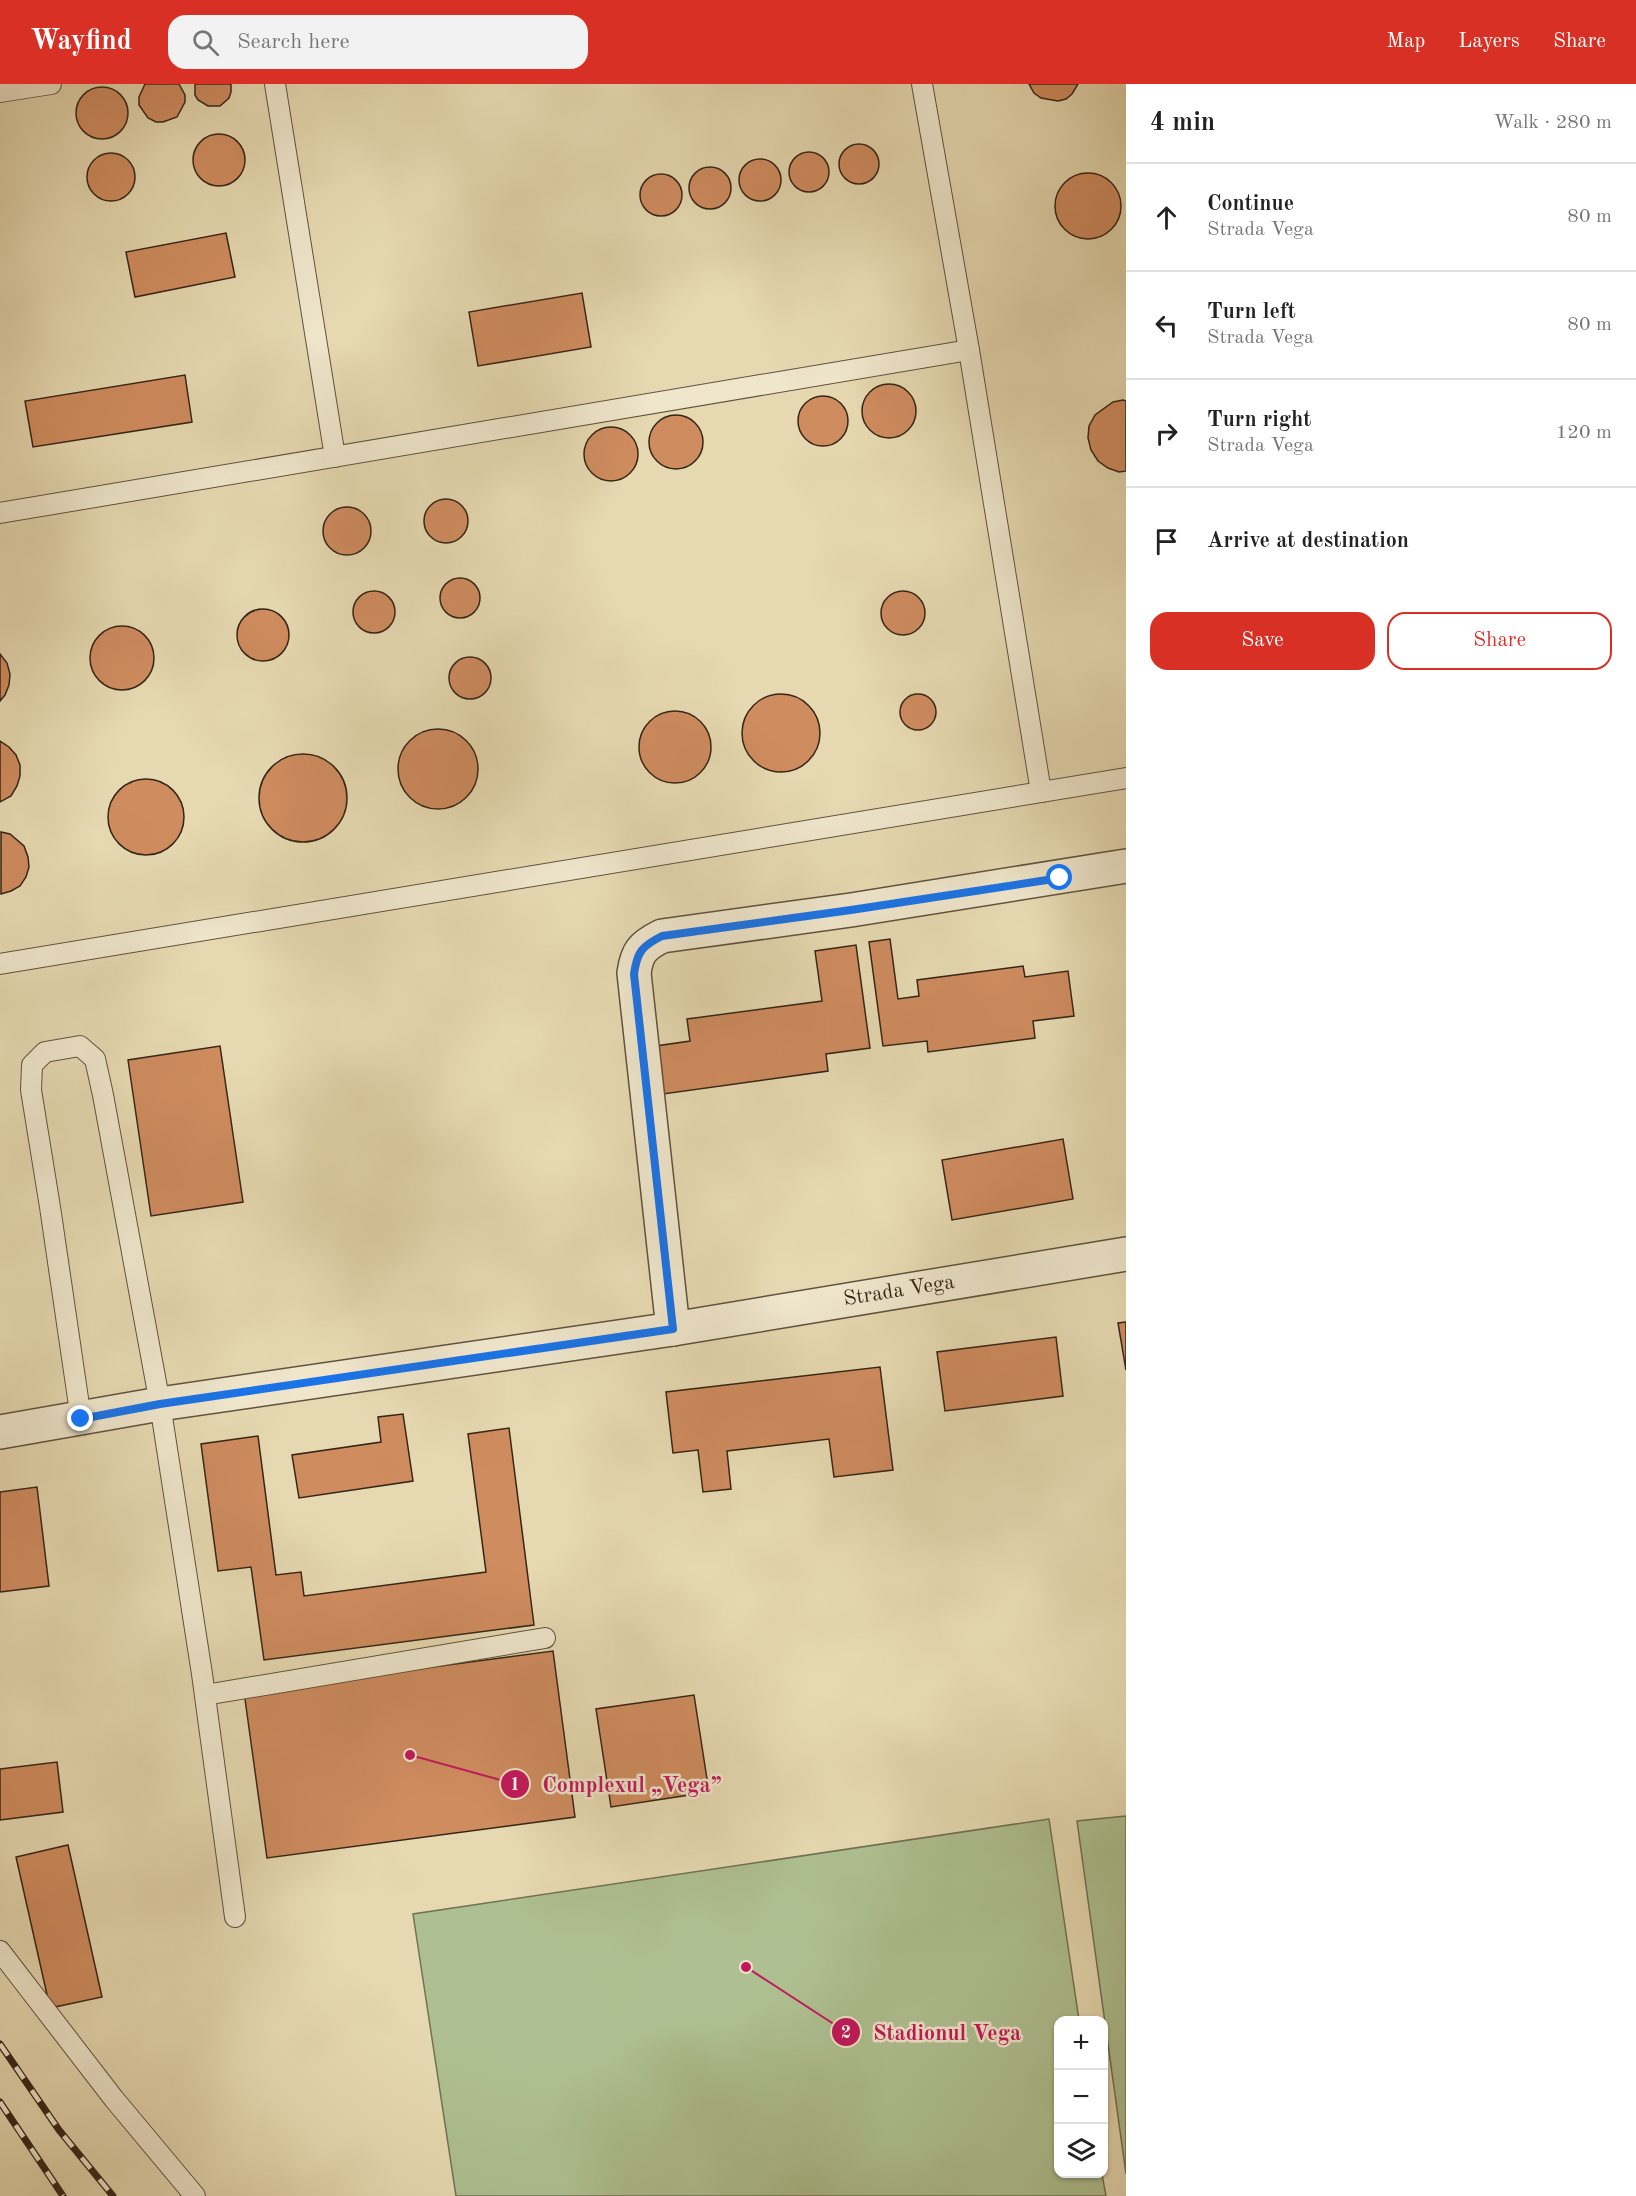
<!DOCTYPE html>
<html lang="en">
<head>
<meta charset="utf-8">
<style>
	:root { --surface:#fff; --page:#f2f2f2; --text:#222; --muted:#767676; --line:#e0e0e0; --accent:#d93025 }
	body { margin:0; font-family:"Old Standard TT",serif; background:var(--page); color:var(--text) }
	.controls { position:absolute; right:18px; bottom:18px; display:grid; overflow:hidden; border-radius:12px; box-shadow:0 2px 4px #0004 }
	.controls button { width:54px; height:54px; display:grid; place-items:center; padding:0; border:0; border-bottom:2px solid var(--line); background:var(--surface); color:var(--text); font:30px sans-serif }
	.stop { position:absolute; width:18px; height:18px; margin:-14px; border:4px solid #1a73e8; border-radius:50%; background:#fff }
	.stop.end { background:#1a73e8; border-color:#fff; box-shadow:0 2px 6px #0008 }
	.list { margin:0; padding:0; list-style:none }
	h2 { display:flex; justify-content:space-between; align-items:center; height:78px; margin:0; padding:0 24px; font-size:26px }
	h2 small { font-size:20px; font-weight:400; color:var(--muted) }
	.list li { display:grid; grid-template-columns:39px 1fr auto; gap:18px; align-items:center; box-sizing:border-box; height:108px; padding:0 24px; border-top:2px solid var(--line) }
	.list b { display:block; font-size:22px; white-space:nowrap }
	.list p { margin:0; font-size:20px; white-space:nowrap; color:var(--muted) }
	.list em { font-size:20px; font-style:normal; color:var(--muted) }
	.actions { display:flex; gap:12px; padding:18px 24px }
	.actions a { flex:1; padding:14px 0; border:2px solid var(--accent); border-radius:18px; text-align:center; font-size:21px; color:var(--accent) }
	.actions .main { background:var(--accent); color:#fff }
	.icon { flex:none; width:33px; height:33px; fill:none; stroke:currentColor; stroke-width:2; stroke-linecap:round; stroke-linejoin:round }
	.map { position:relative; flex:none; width:1126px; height:2112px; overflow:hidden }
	header { display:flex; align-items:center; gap:36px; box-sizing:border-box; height:84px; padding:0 30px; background:var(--accent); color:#fff }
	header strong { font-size:28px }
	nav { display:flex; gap:33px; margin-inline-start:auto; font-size:21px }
	.search { width:420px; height:54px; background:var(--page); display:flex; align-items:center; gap:15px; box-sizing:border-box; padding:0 21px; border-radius:18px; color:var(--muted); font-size:22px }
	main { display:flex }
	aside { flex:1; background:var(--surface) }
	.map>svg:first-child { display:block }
	.green { fill:#aec091; stroke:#727254; stroke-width:1.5 }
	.building { fill:#cf8c5f; stroke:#352518; stroke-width:1.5 }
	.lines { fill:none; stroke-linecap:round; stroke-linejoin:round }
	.service-casing { stroke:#61523e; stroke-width:22 }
	.minor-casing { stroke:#61523e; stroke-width:36 }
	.service { stroke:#efe6cc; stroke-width:20 }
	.minor { stroke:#efe6cc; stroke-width:33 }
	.rail-casing { stroke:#352518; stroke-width:7 }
	.rail { stroke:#efe6cc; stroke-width:4.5; stroke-dasharray:14; stroke-linecap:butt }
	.route { stroke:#1a73e8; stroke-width:8 }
	.labels { text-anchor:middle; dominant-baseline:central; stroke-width:5; stroke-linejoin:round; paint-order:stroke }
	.street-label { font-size:21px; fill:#352518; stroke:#efe6cc }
	.leader { fill:none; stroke:#c2185b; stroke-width:2 }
	.callout-dot { fill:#c2185b; stroke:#efe6cc; stroke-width:2 }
	.mark-label { font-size:18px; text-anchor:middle; font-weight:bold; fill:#fff }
	.callout-label { font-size:22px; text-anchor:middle; font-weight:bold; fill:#c2185b; stroke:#efe6cc; stroke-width:5; stroke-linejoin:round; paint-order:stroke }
</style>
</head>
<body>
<header>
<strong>Wayfind</strong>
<div class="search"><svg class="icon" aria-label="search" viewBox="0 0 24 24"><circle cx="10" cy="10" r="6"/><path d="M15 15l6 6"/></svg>Search here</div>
<nav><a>Map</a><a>Layers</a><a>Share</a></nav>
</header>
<main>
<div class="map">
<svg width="1126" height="2112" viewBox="0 0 1126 2112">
	<rect width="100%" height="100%" fill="#e6d9b1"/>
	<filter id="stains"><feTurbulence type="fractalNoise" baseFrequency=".00333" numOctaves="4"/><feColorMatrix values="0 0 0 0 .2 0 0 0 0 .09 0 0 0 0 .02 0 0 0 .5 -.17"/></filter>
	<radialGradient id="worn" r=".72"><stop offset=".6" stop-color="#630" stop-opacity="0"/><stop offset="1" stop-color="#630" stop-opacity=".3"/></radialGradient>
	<g class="green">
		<polygon points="1126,1732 1126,2090 1077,1737"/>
		<polygon points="1049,1735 1079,1936 1058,1936 1058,2090 1102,2090 1106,2112 456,2112 413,1830"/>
	</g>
	<g class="building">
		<polygon points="145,0 179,0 185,11 185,18 177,33 163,38 156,38 148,34 139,21 139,13"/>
		<polygon points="195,0 231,0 231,8 229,14 220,22 208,22 198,16 195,11"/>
		<polygon points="1029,0 1078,0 1072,10 1066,15 1058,17 1041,14 1034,9"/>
		<circle cx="102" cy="29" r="26"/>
		<circle cx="219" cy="76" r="26"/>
		<circle cx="859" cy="80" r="20"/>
		<circle cx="809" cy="88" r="20"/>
		<circle cx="111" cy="93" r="24"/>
		<circle cx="760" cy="96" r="21"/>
		<circle cx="710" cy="104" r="21"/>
		<circle cx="1088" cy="122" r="33"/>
		<circle cx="661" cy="111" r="21"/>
		<polygon points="226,149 235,193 135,213 126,168"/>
		<polygon points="582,209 591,263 478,282 469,228"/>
		<polygon points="185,291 192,338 33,363 25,317"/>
		<circle cx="889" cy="327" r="27"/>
		<circle cx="823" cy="337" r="25"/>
		<polygon points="1123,316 1126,317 1126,387 1119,388 1108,384 1098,377 1091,366 1088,354 1089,342 1095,331 1113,318"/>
		<circle cx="676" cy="358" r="27"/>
		<circle cx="611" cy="370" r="27"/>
		<circle cx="446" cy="437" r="22"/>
		<circle cx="347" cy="447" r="24"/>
		<circle cx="460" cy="514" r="20"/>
		<circle cx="903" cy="529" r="22"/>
		<circle cx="374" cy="528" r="21"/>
		<circle cx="263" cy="551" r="26"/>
		<circle cx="122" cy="574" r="32"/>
		<polygon points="0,570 7,579 10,590 9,601 5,611 0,617"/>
		<circle cx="470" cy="594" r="21"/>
		<circle cx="918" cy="628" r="18"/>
		<circle cx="781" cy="649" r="39"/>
		<circle cx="675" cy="663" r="36"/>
		<circle cx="438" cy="685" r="40"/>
		<polygon points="0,657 9,663 16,671 20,681 20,692 17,702 11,712 0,718"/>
		<circle cx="303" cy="714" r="44"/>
		<circle cx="146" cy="733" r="38"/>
		<polygon points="1,748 10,750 24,762 28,773 29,783 26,793 20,802 11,807 1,810"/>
		<polygon points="890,855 898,915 919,912 917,896 1023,882 1025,893 1068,887 1074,932 1033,937 1035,954 928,968 927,957 883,962 869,858"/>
		<polygon points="856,861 870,964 826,970 828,987 663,1010 656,962 690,957 687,935 822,917 815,867"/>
		<polygon points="220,962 243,1118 151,1132 128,976"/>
		<polygon points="1063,1055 1073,1115 952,1136 942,1076"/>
		<polygon points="1126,1238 1126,1286 1118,1239"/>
		<polygon points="1056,1253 1063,1312 945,1327 937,1268"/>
		<polygon points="880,1283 893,1386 834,1393 829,1355 727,1367 731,1405 703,1408 698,1366 673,1369 666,1308"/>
		<polygon points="403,1330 413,1397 299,1414 292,1371 381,1358 378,1333"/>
		<polygon points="509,1344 534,1541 264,1576 251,1483 218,1487 201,1360 258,1352 276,1491 301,1488 304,1512 486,1488 468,1350"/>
		<polygon points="37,1403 49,1502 0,1508 0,1408"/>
		<polygon points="553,1567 575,1733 267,1774 244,1608"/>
		<polygon points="694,1611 709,1708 611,1723 596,1625"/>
		<polygon points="57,1678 63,1728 0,1736 0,1685"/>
		<polygon points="68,1761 102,1913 50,1924 16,1773"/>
	</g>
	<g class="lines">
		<g class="service-casing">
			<g id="service">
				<polyline points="275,0 335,373"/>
				<polyline points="922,0 969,266 1041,708"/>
				<polyline points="0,8 51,0"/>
				<polyline points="0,429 969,266"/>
				<polyline points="0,880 1126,694"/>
				<polyline points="81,1335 50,1123 31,1006 32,981 45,968 80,962 95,975 103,1011 160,1320 202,1590 235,1833"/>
				<polyline points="205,1611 545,1554"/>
				<polyline points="0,1867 114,2015 195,2112"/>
			</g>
		</g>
		<g class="minor-casing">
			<g id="minor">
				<path d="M673 1245 634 889C637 868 642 862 662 852L851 826 1126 782"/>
				<polyline points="0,1348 160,1320 673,1245 1126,1170"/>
			</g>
		</g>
		<use href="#service" class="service"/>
		<use href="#minor" class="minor"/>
		<g class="rail-casing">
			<g id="rail">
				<polyline points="0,1960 59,2046 113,2112"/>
				<polyline points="0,2018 63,2112"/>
			</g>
		</g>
		<use href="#rail" class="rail"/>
	</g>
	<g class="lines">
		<path class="route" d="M81 1335 160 1320 673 1245 634 890C637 868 642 862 662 852L851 826 1060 794"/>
	</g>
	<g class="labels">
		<g class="street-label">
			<text transform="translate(899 1207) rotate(-9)">Strada Vega</text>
		</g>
	</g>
	<path class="leader" d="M410 1671L515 1700M746 1883L846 1948"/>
	<g class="callout-dot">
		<circle cx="410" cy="1671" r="6"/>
		<circle cx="746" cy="1883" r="6"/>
		<circle cx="515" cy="1700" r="15"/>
		<circle cx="846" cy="1948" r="15"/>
	</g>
	<g class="mark-label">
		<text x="515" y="1706">1</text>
		<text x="846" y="1954">2</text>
	</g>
	<g class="callout-label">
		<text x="632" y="1708">Complexul „Vega”</text>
		<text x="947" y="1956">Stadionul Vega</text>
	</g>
	<rect width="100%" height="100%" filter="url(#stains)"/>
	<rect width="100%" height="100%" fill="url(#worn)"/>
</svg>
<div class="controls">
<button>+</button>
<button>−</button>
<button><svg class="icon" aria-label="layers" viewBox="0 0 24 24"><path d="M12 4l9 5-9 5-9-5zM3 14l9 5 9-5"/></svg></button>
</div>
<div class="stop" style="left:1060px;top:794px"></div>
<div class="stop end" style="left:81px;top:1335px"></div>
</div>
<aside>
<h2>4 min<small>Walk · 280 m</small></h2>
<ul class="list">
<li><svg class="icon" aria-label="ahead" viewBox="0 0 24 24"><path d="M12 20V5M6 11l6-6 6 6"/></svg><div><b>Continue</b><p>Strada Vega</p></div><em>80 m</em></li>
<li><svg class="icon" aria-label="left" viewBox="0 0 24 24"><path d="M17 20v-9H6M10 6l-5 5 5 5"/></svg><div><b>Turn left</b><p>Strada Vega</p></div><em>80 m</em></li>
<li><svg class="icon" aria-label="right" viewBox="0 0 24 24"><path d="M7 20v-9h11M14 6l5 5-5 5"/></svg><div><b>Turn right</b><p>Strada Vega</p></div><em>120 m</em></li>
<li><svg class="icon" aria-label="arrive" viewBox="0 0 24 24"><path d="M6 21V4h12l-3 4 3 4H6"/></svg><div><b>Arrive at destination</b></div></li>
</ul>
<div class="actions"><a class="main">Save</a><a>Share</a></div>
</aside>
</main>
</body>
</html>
